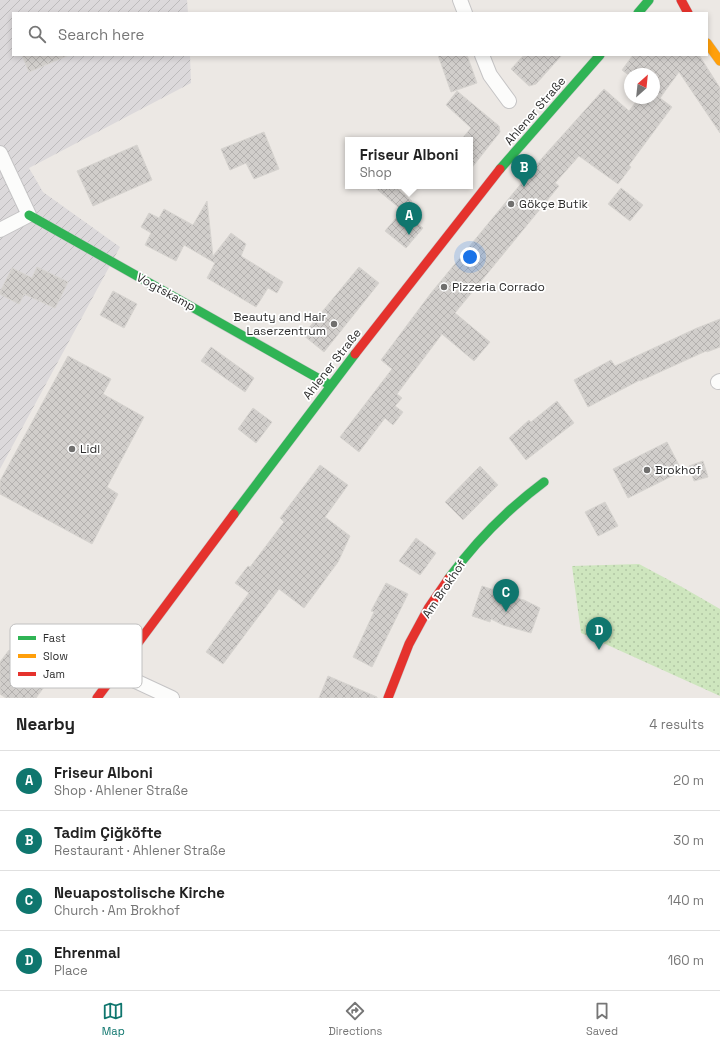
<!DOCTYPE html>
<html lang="en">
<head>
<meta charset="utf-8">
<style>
	:root { --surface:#fff; --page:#f6f6f6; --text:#222; --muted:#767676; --line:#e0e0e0; --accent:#0f766e }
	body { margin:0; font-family:"Space Grotesk",sans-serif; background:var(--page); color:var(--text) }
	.compass { position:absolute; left:624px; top:68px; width:36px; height:36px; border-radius:50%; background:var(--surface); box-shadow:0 2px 6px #0003; rotate:27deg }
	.you { position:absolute; left:470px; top:257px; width:14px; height:14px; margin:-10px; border:3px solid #fff; border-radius:50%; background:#1a73e8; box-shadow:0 0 0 6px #1a73e833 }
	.badge { display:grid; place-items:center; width:26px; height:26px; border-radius:50%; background:var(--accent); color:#fff; font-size:13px; font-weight:700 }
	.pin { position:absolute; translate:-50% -33px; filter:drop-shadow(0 1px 2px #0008) }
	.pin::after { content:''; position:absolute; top:21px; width:14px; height:12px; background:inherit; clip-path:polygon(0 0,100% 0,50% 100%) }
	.popup { position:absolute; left:345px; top:137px; width:128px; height:52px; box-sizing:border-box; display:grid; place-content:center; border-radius:0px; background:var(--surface); filter:drop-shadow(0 1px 3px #0005); font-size:13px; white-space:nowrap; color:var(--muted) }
	.popup b { font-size:15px; color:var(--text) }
	.popup::after { content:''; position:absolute; left:50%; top:100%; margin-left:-8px; border:8px solid transparent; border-top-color:var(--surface) }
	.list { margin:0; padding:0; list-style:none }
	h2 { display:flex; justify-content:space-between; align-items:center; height:52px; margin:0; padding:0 16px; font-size:17px }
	h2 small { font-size:13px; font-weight:400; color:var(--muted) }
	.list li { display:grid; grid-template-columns:26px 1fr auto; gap:12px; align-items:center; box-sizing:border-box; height:60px; padding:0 16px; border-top:1px solid var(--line) }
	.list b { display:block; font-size:15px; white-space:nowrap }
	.list p { margin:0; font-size:13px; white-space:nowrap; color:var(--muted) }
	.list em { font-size:13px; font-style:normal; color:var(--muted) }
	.icon { flex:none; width:22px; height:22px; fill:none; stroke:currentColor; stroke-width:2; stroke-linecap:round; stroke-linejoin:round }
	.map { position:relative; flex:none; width:720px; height:698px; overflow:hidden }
	.search { position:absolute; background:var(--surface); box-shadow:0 2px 6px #0003; left:12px; right:12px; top:12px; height:44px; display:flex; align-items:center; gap:10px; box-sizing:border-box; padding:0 14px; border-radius:0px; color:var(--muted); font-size:15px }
	.sheet { height:292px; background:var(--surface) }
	nav { display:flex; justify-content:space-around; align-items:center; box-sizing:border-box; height:56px; border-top:1px solid var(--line); background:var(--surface); font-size:11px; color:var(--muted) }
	nav a { display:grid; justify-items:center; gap:2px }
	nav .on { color:var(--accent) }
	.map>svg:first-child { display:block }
	.industrial { fill:url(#industrial-furrows) }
	.park { fill:url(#park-dots) }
	.building { fill:url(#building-cross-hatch); stroke:#d7d4d0 }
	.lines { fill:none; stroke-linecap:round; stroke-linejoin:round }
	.street-casing { stroke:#c5c4c5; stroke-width:16 }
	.fast-casing { stroke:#c5c4c5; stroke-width:10 }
	.slow-casing { stroke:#c5c4c5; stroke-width:10 }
	.jam-casing { stroke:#c5c4c5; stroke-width:10 }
	.street { stroke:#fcfcfb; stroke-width:14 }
	.fast { stroke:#30b455; stroke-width:9 }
	.slow { stroke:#ff9f0a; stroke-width:9 }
	.jam { stroke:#e5322d; stroke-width:9 }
	.poi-dot { fill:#706f6e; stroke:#fff; stroke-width:1.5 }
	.labels { text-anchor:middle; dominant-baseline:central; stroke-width:3.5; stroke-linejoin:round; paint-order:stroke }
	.street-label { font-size:12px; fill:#2e2e2e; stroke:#fff }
	.poi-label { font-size:12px; fill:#2e2e2e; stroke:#fff; text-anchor:start }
	.key { fill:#fff; stroke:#c0c0c0; stroke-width:1 }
	.key-label { font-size:11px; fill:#2e2e2e }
</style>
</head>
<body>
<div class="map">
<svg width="720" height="698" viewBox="0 0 720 698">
	<defs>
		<pattern id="industrial-furrows" width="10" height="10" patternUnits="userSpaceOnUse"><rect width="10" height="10" fill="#dcd9db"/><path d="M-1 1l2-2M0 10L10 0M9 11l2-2" fill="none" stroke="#bdbbbc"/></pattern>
		<pattern id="park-dots" width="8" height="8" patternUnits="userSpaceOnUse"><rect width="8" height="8" fill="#cee6be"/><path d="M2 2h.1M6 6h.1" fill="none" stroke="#b1c6a4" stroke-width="1.8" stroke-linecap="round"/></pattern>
		<pattern id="building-cross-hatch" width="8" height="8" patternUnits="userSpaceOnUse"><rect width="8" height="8" fill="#d1cecb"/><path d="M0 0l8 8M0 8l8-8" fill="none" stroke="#b4b1af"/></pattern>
	</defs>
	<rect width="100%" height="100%" fill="#ece8e4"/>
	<polygon class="industrial" points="0,0 187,0 188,13 13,13 13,55 190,55 191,83 29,168 43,192 120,247 0,469"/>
	<polygon class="park" points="639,564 682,587 720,609 720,696 581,633 572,566"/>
	<g class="building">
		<polygon points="22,55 69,55 29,72"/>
		<polygon points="438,55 467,55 477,83 451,92"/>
		<polygon points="524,55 562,55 536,84 529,86 511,69"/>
		<polygon points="633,55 699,55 720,88 720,133 679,72 660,98 672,107 629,165 631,167 618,184 579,156 555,183 559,186 455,313 490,342 474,361 442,334 397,394 402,398 395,406 403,412 393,425 385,418 359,452 340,437 392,369 381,360 431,293 543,157 604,89 629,111 639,98 654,98 654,74 630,74 630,76 622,70"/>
		<polygon points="457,91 499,126 500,132 470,170 470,140 461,140 471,128 446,105"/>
		<polygon points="264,132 279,169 254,179 246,163 230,170 221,149"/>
		<polygon points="137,145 152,180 93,206 77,171"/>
		<polygon points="373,186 394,186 412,201 404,212"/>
		<polygon points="621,188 643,205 630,221 608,204"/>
		<polygon points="207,201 213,256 231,233 246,244 241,256 283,282 277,293 268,288 256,307 207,278 215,263 184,245 176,261 145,245 151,233 141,227 149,213 159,218 164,209 193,225"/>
		<polygon points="402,211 423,228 406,248 385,231"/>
		<polygon points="37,267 68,282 55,308 24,294 19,304 0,294 0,292 12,268 32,278"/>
		<polygon points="359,267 379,283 324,352 303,335"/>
		<polygon points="113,291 137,304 124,328 100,315"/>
		<polygon points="720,319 720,347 707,352 706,351 640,381 640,380 588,407 574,380 611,360 615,366 697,328"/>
		<polygon points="211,347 254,378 245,392 201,361"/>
		<polygon points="68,356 111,379 103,394 144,417 107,487 118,494 92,544 0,494 0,481"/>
		<polygon points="557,401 574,423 526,460 509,438 529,420 531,422"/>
		<polygon points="253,408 272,422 256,443 238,429"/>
		<polygon points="667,442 682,471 628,498 613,469"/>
		<polygon points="703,461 708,477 694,481 689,466"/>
		<polygon points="320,465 348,485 325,517 350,536 338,562 304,608 279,589 223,664 206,652 249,593 235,583 248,566 250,567 284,522 280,518"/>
		<polygon points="480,466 498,485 463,520 445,502"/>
		<polygon points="605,502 618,526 598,536 585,512"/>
		<polygon points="416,538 436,553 420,575 399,561"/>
		<polygon points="386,583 408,594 372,667 353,657 374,612 371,611"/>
		<polygon points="482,586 500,592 500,594 524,600 540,608 531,633 503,625 491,619 490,622 472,616"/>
		<polygon points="37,625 81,659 66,679 55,672 36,698 6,698 0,694 0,662 9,650 15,654"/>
		<polygon points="328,676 377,697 377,698 319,698"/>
	</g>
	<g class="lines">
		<g class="street-casing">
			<g id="street">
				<polyline points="460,0 465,13"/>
				<polyline points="482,55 490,75 509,101"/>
				<polyline points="0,153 29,215 0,230"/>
				<polyline points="718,382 720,381"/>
				<polyline points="116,672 172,698"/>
			</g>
		</g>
		<g class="fast-casing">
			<g id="fast">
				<polyline points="638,13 649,0"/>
				<polyline points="500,169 600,55"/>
				<polyline points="29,215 330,385"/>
				<polyline points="234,514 355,354"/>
				<path d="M449 578C476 541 508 509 544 482"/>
			</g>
		</g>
		<g class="slow-casing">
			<polyline id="slow" points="707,43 720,61"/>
		</g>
		<g class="jam-casing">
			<g id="jam">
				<polyline points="681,0 688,13"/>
				<polyline points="355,354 500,169"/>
				<polyline points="97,698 234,514"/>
				<polyline points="388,698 409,644 429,607 449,578"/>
			</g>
		</g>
		<use href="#street" class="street"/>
		<use href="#fast" class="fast"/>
		<use href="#slow" class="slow"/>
		<use href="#jam" class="jam"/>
	</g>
	<g class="poi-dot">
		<circle cx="511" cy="204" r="4"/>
		<circle cx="444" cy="287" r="4"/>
		<circle cx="334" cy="324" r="4"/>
		<circle cx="72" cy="449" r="4"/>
		<circle cx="647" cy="470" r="4"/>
	</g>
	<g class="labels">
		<g class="street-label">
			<text transform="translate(535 111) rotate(-49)">Ahlener Straße</text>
			<text transform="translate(166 292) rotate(29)">Vogtskamp</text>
			<text transform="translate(332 364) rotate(-52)">Ahlener Straße</text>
			<text transform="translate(444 589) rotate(-56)">Am Brokhof</text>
		</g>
		<g class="poi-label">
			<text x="519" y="204">Gökçe Butik</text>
			<text x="452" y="287">Pizzeria Corrado</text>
			<text x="326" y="317" text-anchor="end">Beauty and Hair<tspan x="326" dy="14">Laserzentrum</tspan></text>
			<text x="80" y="449">Lidl</text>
			<text x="655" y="470">Brokhof</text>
		</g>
	</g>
	<rect x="10" y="624" width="132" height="64" rx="6" class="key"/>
	<rect x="18" y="636" width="18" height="4" fill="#30b455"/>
	<rect x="18" y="654" width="18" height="4" fill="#ff9f0a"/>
	<rect x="18" y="672" width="18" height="4" fill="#e5322d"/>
	<g class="key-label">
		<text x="43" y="642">Fast</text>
		<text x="43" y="660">Slow</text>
		<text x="43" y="678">Jam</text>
	</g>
</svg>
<svg class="compass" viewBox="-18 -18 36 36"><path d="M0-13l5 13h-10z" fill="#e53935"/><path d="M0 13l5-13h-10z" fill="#767676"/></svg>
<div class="you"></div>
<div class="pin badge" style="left:409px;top:235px">A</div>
<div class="popup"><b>Friseur Alboni</b>Shop</div>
<div class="pin badge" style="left:524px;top:187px">B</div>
<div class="pin badge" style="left:506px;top:612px">C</div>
<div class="pin badge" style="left:599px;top:650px">D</div>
<div class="search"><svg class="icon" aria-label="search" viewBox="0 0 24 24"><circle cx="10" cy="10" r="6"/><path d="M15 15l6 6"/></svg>Search here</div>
</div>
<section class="sheet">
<h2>Nearby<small>4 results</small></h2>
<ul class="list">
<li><span class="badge">A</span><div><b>Friseur Alboni</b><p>Shop · Ahlener Straße</p></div><em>20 m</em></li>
<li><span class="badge">B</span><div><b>Tadim Çiğköfte</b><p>Restaurant · Ahlener Straße</p></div><em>30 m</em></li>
<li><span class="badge">C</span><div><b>Neuapostolische Kirche</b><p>Church · Am Brokhof</p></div><em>140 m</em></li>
<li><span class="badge">D</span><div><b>Ehrenmal</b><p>Place</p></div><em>160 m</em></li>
</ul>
</section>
<nav>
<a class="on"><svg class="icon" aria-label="map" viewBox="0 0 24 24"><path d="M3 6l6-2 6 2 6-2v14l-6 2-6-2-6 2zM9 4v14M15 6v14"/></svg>Map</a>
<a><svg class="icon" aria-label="directions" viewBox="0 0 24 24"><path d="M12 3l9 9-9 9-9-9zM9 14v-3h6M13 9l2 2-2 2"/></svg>Directions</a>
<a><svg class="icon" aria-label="saved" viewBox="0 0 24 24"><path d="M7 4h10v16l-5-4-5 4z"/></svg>Saved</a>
</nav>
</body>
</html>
